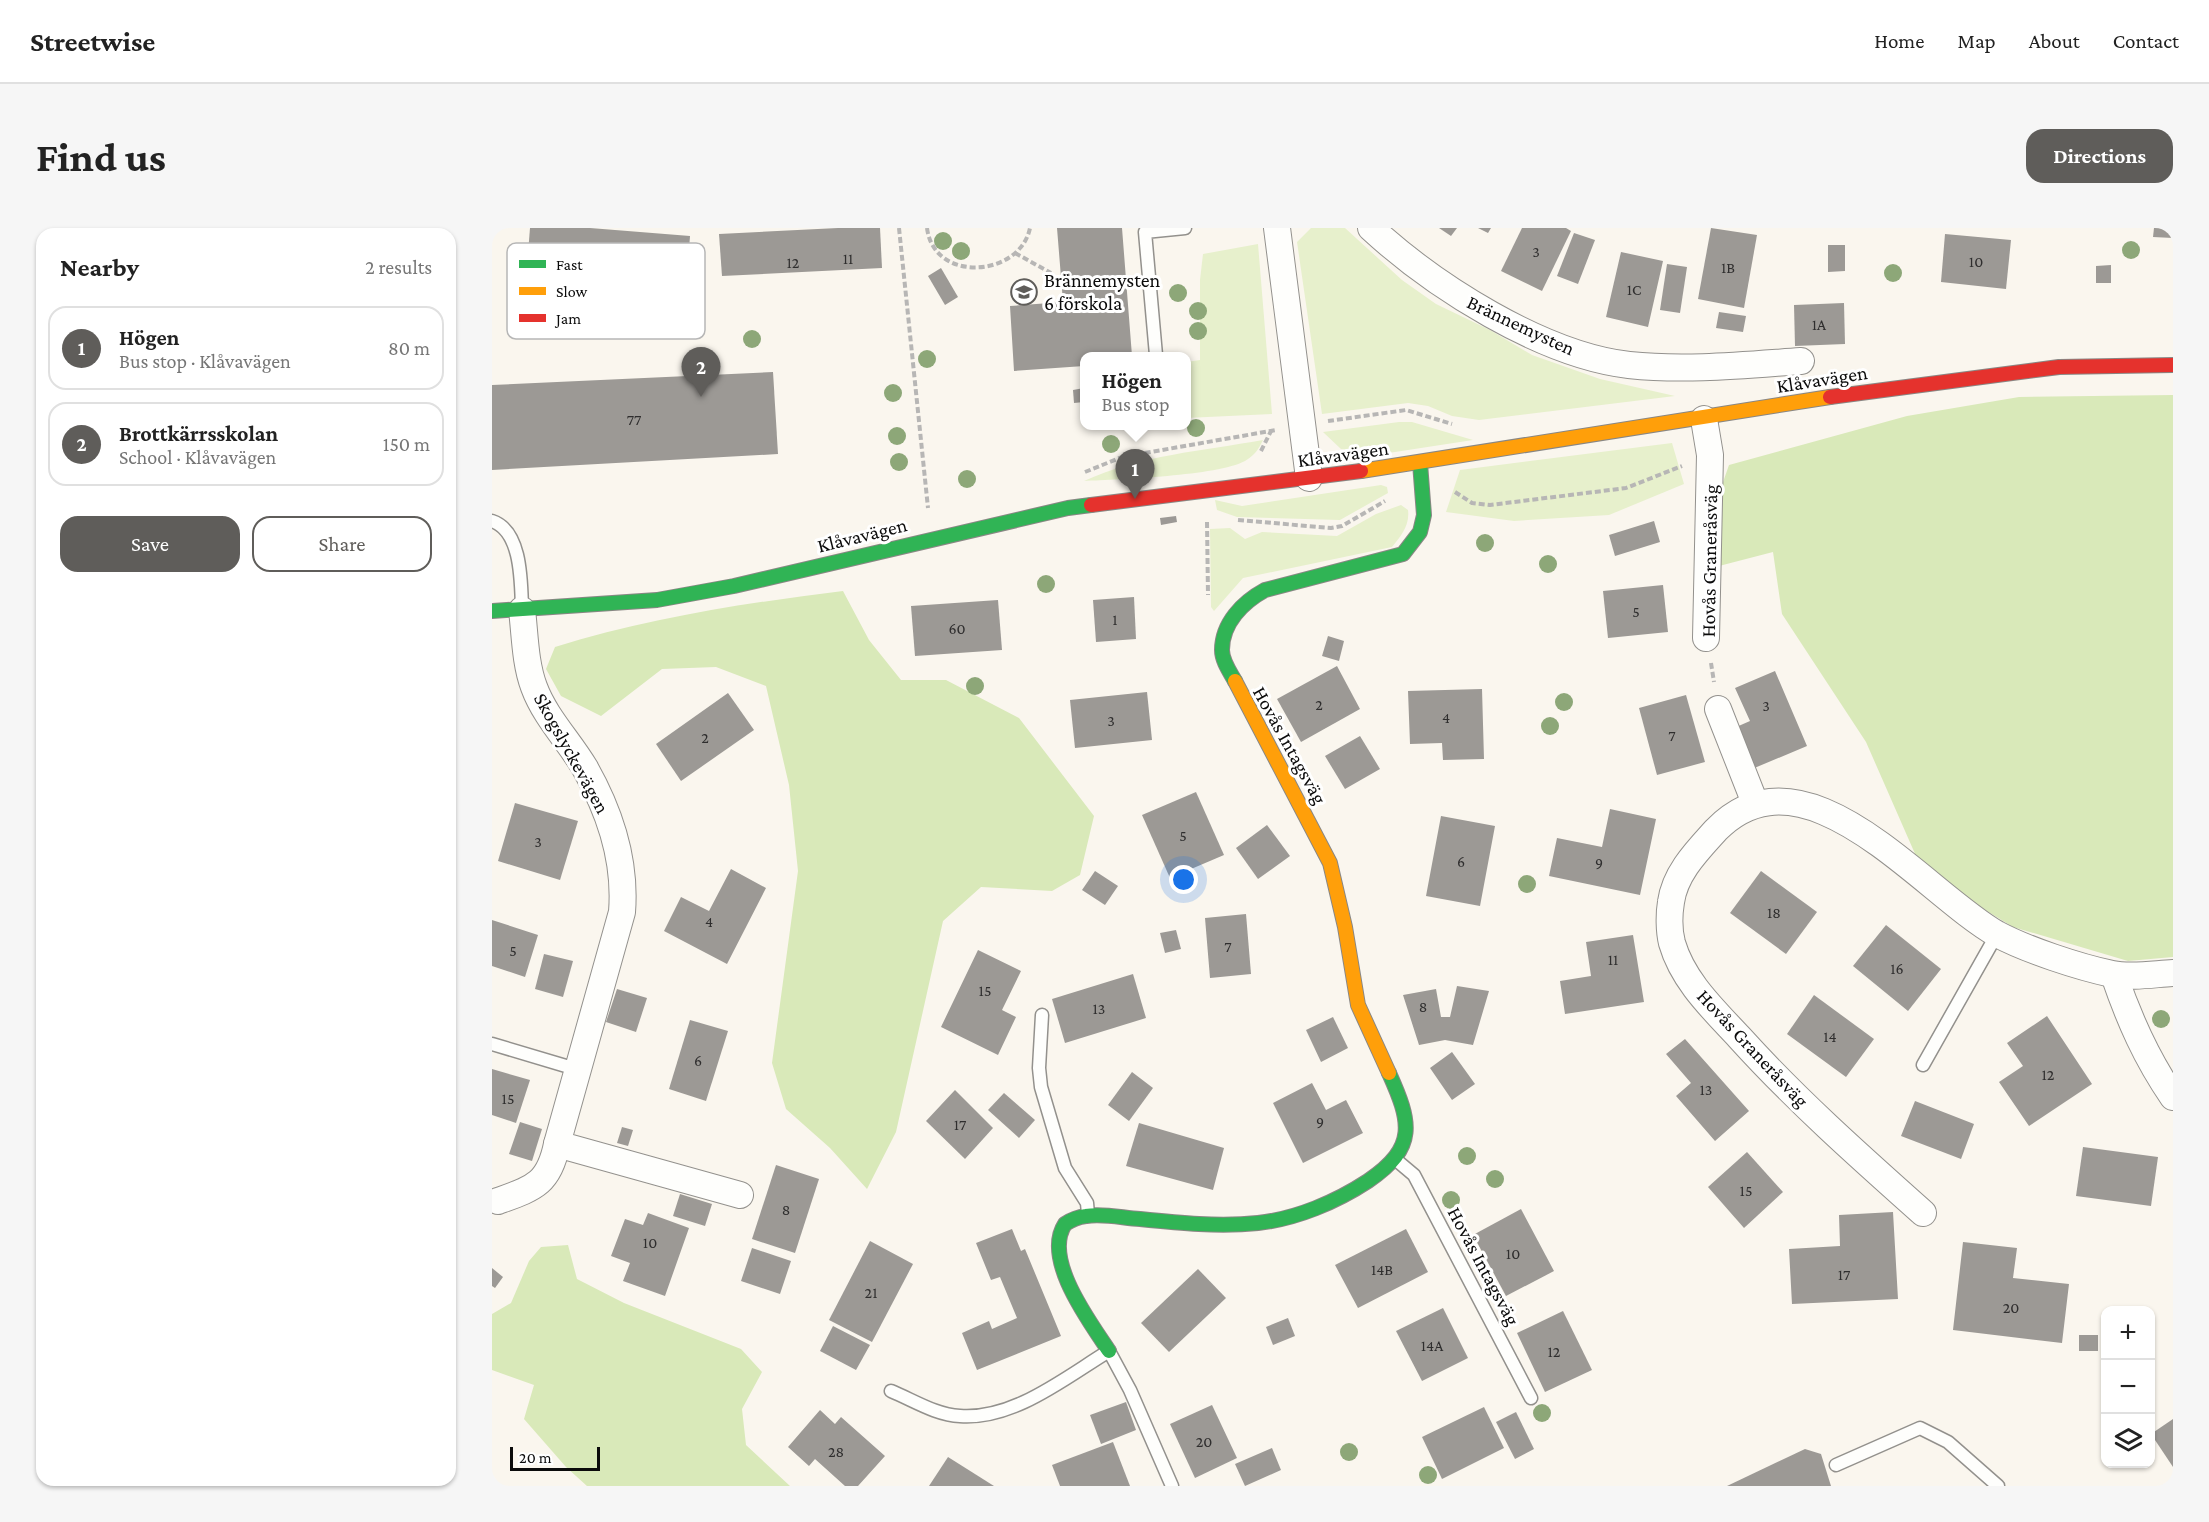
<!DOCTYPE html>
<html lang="en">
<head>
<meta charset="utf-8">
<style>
	:root { --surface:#fff; --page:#f6f6f6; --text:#222; --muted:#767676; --line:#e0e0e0; --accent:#5f5d5a }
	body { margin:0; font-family:"Crimson Pro",serif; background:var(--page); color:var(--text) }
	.controls { position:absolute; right:18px; bottom:18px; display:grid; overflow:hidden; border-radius:12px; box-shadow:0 2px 4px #0004 }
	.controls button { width:54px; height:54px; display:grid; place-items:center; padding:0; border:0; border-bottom:2px solid var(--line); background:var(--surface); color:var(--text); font:30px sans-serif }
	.scale { position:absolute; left:18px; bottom:15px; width:90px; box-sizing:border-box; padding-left:6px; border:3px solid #0b0b0b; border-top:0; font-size:16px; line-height:21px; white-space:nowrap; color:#0b0b0b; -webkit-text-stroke:4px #fff; paint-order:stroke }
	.you { position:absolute; left:692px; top:652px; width:21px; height:21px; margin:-15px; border:4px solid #fff; border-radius:50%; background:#1a73e8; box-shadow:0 0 0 9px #1a73e833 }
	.badge { display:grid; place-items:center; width:39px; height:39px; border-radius:50%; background:var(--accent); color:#fff; font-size:20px; font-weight:700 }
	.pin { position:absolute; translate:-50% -50px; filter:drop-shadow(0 2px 3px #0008) }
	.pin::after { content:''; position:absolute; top:32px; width:21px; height:18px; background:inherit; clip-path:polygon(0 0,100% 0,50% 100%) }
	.popup { position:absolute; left:588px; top:124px; width:111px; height:78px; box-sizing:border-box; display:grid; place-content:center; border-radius:12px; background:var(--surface); filter:drop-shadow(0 2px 4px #0005); font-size:20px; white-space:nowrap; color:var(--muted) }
	.popup b { font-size:22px; color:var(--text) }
	.popup::after { content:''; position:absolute; left:50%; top:100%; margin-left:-12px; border:12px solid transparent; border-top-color:var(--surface) }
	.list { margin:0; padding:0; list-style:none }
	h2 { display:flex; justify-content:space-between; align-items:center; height:78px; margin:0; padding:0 24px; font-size:26px }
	h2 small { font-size:20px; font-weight:400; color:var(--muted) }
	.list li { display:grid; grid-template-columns:39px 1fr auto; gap:18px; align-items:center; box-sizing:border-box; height:84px; margin:0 12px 12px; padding:0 12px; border:2px solid var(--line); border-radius:18px }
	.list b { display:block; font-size:22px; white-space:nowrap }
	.list p { margin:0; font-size:20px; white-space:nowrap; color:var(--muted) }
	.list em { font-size:20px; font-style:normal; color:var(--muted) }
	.actions { display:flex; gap:12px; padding:18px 24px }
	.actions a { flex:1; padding:14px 0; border:2px solid var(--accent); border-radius:18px; text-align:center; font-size:21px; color:var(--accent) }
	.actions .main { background:var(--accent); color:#fff }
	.icon { flex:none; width:33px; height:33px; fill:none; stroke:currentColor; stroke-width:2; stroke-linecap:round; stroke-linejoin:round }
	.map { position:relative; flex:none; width:1681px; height:1258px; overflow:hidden; border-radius:18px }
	header { display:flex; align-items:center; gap:36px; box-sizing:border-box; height:84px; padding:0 30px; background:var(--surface); border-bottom:2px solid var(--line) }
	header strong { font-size:28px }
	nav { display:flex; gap:33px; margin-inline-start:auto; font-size:21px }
	.intro { display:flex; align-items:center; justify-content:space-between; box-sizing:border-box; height:144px; padding:0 36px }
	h1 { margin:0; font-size:42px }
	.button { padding:15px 27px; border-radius:18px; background:var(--accent); color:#fff; font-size:21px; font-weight:700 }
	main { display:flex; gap:36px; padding:0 36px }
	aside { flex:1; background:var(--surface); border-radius:18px; box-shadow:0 2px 4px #0004 }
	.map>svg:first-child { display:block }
	.green { fill:#e7f0cc }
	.forest { fill:#d9e9b9 }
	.building { fill:#9c9995 }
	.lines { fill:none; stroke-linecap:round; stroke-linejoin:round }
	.lane-casing { stroke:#93918d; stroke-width:15 }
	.street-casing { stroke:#93918d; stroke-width:28 }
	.fast-casing { stroke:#898784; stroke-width:16 }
	.slow-casing { stroke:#898784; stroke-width:16 }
	.jam-casing { stroke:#898784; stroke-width:16 }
	.path { stroke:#b7b6b5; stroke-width:4; stroke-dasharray:6 3; stroke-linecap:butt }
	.lane { stroke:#fefefc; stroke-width:12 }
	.street { stroke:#fefefc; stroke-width:26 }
	.fast { stroke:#30b455; stroke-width:14 }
	.slow { stroke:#ff9f0a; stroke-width:14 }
	.jam { stroke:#e5322d; stroke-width:14 }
	.tree { fill:#8da778 }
	.labels { text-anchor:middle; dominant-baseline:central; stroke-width:6; stroke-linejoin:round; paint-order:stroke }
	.number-label { font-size:16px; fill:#2f2e2e }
	.poi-label { font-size:20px; fill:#0b0b0b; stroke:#fff; text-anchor:start }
	.street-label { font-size:20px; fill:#0b0b0b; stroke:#fff }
	.key { fill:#fff; stroke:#b6b6b6; stroke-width:1.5 }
	.key-label { font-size:16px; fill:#0b0b0b }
</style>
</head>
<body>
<header>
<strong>Streetwise</strong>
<nav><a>Home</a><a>Map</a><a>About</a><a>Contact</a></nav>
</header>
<div class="intro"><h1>Find us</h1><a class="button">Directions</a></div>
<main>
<aside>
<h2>Nearby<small>2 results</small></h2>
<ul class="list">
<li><span class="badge">1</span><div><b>Högen</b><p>Bus stop · Klåvavägen</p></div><em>80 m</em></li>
<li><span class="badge">2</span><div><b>Brottkärrsskolan</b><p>School · Klåvavägen</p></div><em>150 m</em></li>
</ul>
<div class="actions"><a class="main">Save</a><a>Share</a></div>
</aside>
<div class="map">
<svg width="1681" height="1258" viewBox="0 0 1681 1258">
	<rect width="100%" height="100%" fill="#faf6ee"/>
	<g class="green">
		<polygon points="819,0 853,0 910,52 944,76 998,102 1040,127 1108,151 1183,168 987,192 960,188 936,178 916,175 830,186 805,14"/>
		<polygon points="766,16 780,186 694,190 694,134 708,132 708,52 711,26"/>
		<polygon points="907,194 920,194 981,212 877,228 849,221 831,204"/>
		<path d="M771 212C766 222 763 227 753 233 725 248 628 251 592 253 649 227 710 223 771 212Z"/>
		<polygon points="1180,215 1192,256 1117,287 1022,293 954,284 968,242"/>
		<polygon points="889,257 895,259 896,265 848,292 745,289 725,282 723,272 750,278"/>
		<path d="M909 277 916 282C918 297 909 308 900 319L751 350 722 383 719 379 718 301 738 300 753 311 770 304 845 308 884 286Z"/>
	</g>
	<g class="forest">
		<polygon points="1681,167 1681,729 1636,733 1521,699 1431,644 1374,514 1290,386 1281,324 1227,338 1223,277 1237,237 1415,188 1527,169"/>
		<path d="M351 363 377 412 409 452H454L527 490 602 588 588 647 560 663 489 659 451 693 404 904 375 961 338 920 294 881 280 835 306 643 297 557 274 458 224 439 170 441 109 488 69 468 54 441 63 419C157 390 253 375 351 363Z"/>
		<polygon points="76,1017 85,1051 132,1075 249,1121 270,1144 250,1181 254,1217 298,1258 95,1258 74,1239 32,1191 42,1157 0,1142 0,1086 19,1075 37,1033 49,1019"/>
	</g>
	<g class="building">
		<polygon points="38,0 98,0 198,8 195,50 35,38"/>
		<polygon points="346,0 388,0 390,40 230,48 227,6"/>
		<polygon points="565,0 630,0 640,128 592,128 592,138 522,143 518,78 571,74"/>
		<polygon points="947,0 965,0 959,8"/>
		<polygon points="986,0 999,0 996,5"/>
		<polygon points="1030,0 1074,0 1079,3 1050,63 1009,43"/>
		<polygon points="1219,0 1265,7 1252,80 1206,71"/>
		<polygon points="1662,0 1681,0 1681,10 1661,9"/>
		<polygon points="1082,5 1103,12 1086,56 1065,48"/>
		<polygon points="1453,6 1519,12 1514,61 1449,54"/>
		<polygon points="1336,17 1353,17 1353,43 1336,44"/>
		<polygon points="1129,24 1171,33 1156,99 1114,89"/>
		<polygon points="1175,36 1195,39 1188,85 1168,82"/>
		<polygon points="1619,37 1619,55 1604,55 1604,38"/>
		<polygon points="449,40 466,69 453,77 436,48"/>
		<polygon points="1352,75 1353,116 1303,118 1302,77"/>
		<polygon points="1227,84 1254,88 1251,104 1224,100"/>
		<polygon points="281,144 286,226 0,242 0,157"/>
		<polygon points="592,160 592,174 582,175 581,162"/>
		<polygon points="684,288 685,294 669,297 668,290"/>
		<polygon points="1162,293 1168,314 1123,328 1117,307"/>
		<polygon points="1171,357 1176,404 1116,410 1111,363"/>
		<polygon points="642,369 644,411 604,414 601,372"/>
		<polygon points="506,372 510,422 423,428 419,378"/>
		<polygon points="836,408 852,413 847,433 830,428"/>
		<polygon points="845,438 868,481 809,514 785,471"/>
		<polygon points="1283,443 1315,518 1260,541 1242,500 1258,493 1243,460"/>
		<polygon points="990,461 992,531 951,532 950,515 918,516 916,463"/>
		<polygon points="655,464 660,512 583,520 578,472"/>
		<polygon points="236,465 262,502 189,553 164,516"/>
		<polygon points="1194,467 1213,534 1165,547 1147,480"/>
		<polygon points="868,508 888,541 853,561 833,528"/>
		<polygon points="704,564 732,627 678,650 650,587"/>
		<polygon points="23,575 86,593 68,652 6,633"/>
		<polygon points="1118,581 1164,591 1148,667 1057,648 1065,610 1110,619"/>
		<polygon points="949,588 1003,598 988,678 934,668"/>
		<polygon points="775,597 798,628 766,651 744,620"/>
		<polygon points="239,641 274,660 235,736 172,703 189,669 217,683"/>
		<polygon points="603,643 626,658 613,677 590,662"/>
		<polygon points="1269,643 1325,684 1294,726 1238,685"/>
		<polygon points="754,686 759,746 718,750 713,690"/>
		<polygon points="0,692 46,707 33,749 0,738"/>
		<polygon points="1394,697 1449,741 1416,783 1361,738"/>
		<polygon points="684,702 689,721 673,725 668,705"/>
		<polygon points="1141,707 1152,774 1073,786 1068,753 1099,748 1094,714"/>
		<polygon points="486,722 529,743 510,782 524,789 506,827 449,799"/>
		<polygon points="52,726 81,733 71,769 43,761"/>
		<polygon points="641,746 654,790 573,815 560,771"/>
		<polygon points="965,758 997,763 981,817 953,812 927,817 911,767 944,761 949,789 958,789"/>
		<polygon points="125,761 155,770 144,804 114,794"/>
		<polygon points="1322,767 1382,811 1354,849 1295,806"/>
		<polygon points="1555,788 1600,856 1537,898 1507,854 1531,838 1515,815"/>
		<polygon points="841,789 856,820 829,834 814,802"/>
		<polygon points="198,792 236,803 214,873 177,861"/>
		<polygon points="1193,811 1257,883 1223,913 1184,868 1199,855 1174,826"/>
		<polygon points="960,824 983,856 960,872 938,840"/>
		<polygon points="0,841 38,852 24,895 0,887"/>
		<polygon points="640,844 661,860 637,893 616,877"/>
		<polygon points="820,855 834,882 854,872 871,905 811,935 781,875"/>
		<polygon points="463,862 501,900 473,931 434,893"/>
		<polygon points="512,865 543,892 527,910 496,882"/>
		<polygon points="1423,873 1482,896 1469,931 1409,908"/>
		<polygon points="28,894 50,901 40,933 17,926"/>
		<polygon points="647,895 732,920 721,962 634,938"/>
		<polygon points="130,899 141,902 136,918 125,915"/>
		<polygon points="1591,919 1666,929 1659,978 1584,968"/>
		<polygon points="1255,924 1291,964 1252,1000 1216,959"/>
		<polygon points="284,937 327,951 303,1025 260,1011"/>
		<polygon points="188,966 220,976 213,998 181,988"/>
		<polygon points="1029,981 1062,1043 1014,1068 981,1007"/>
		<polygon points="1401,984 1406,1071 1300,1076 1297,1021 1348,1018 1347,987"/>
		<polygon points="156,985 197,1000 173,1068 131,1053 138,1035 119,1028 133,991 151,997"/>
		<polygon points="520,1001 529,1023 533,1021 569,1108 485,1142 470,1105 497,1093 500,1101 525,1090 508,1049 499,1052 484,1015"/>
		<polygon points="914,1001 936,1044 866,1080 843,1037"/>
		<polygon points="378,1013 421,1036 380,1114 337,1092"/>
		<polygon points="1471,1014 1525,1020 1521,1050 1577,1056 1570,1115 1461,1102"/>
		<polygon points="260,1020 299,1033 288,1066 249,1053"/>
		<polygon points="0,1040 11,1049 3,1060 0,1058"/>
		<polygon points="706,1041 734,1070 677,1124 649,1095"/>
		<polygon points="951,1080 976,1130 930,1153 904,1103"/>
		<polygon points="1071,1083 1100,1142 1053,1164 1025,1105"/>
		<polygon points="796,1090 803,1108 781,1117 774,1099"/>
		<polygon points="341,1098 378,1117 364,1142 328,1123"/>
		<rect x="1587" y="1107" width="19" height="16"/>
		<polygon points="634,1174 644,1202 609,1216 598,1187"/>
		<polygon points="720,1177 745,1230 703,1250 678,1196"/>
		<polygon points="992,1179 1012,1220 950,1251 930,1209"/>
		<polygon points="328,1182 343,1196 349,1189 393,1228 366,1258 353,1258 323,1231 317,1238 296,1219"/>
		<polygon points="1024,1184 1042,1221 1023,1231 1004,1194"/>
		<polygon points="1681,1191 1681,1239 1659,1206"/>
		<polygon points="621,1214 638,1258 568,1258 560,1237"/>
		<polygon points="780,1220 789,1242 753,1258 743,1236"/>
		<polygon points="1313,1221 1329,1226 1339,1258 1235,1258"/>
		<polygon points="456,1229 502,1258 437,1258"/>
	</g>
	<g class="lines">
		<g class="lane-casing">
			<g id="lane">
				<polyline points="664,127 653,4 693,0"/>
				<path d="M0 293C30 303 29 354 30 381"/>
				<polyline points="550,787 547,840 549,859 573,940 595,975 596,986"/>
				<polyline points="0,816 84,841"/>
				<polyline points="1431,837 1505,706"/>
				<polyline points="903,931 922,947 1039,1170"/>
				<path d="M399 1163C421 1172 444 1187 468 1188 522 1192 574 1149 617 1123L638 1162 680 1258"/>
				<polyline points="1344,1237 1428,1200 1456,1214 1506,1258"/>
			</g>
		</g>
		<g class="street-casing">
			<g id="street">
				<polyline points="785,0 817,250"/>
				<path d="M879 0C942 58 1050 127 1137 137 1194 143 1252 137 1309 133"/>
				<polyline points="1212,191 1218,227 1214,410"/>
				<path d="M30 382C33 407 33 435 42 459 53 489 77 513 93 540 118 584 134 634 130 684L65 916 248 967"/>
				<polyline points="1226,481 1263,575"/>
				<path d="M1622 747C1637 791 1654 830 1681 869"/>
				<path d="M6 973C42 960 57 956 65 916"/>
				<path d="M1431 985C1367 928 1304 872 1247 809 1221 781 1191 753 1180 715 1177 703 1177 686 1179 674 1183 645 1205 623 1224 602 1313 511 1431 664 1505 706 1535 722 1587 739 1620 746 1639 750 1662 746 1681 745"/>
			</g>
		</g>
		<g class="fast-casing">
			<g id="fast">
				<polyline points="0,383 165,372 242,358 576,280 599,277"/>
				<path d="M743 453C738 444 730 433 730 422 730 395 751 374 773 362L911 326 928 304 932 287 928 235"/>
				<path d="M617 1123C598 1094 550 1031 573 996 579 992 586 989 594 988 611 985 631 990 648 991 687 995 727 999 766 995 804 991 844 974 876 953 926 919 919 894 897 845"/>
			</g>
		</g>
		<g class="slow-casing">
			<g id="slow">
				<polyline points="869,243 1338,169"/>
				<polyline points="743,453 838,635 853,699 866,777 897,845"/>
			</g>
		</g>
		<g class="jam-casing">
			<g id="jam">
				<polyline points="1338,169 1567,139 1681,137"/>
				<polyline points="599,277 869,243"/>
			</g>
		</g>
		<g class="path">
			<polyline points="407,0 436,280"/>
			<path d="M435 0C442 56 528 49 538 0"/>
			<polyline points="523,25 559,45"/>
			<polyline points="836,193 914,182 960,196"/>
			<polyline points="769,223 779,203"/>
			<polyline points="593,244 630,229 784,202"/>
			<polyline points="963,264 980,275 998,277 1134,260 1190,238"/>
			<polyline points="746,292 839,300 850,298 893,273"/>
			<polyline points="715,294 716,367"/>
			<polyline points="1219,435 1222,454"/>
		</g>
		<use href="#lane" class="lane"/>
		<use href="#street" class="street"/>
		<use href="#fast" class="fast"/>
		<use href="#slow" class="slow"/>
		<use href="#jam" class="jam"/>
	</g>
	<g class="tree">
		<circle cx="451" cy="13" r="9"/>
		<circle cx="1639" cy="22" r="9"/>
		<circle cx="469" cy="23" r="9"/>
		<circle cx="1401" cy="45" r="9"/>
		<circle cx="686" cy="65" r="9"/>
		<circle cx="706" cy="83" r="9"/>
		<circle cx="706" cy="103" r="9"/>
		<circle cx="260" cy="111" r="9"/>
		<circle cx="435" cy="131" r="9"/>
		<circle cx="401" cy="165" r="9"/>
		<circle cx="704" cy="200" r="9"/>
		<circle cx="405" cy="208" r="9"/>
		<circle cx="619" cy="216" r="9"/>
		<circle cx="407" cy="234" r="9"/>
		<circle cx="475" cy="251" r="9"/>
		<circle cx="993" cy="315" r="9"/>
		<circle cx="1056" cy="336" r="9"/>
		<circle cx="554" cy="356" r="9"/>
		<circle cx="483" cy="458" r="9"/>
		<circle cx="1072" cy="474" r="9"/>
		<circle cx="1058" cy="498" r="9"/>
		<circle cx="1035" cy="656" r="9"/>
		<circle cx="1669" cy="791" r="9"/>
		<circle cx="975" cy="928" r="9"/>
		<circle cx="1003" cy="951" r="9"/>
		<circle cx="959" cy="972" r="9"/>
		<circle cx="1050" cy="1185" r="9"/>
		<circle cx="857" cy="1224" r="9"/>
		<circle cx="936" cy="1247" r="9"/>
	</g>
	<defs>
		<g id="school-ring" transform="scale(1.35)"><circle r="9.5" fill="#fff" stroke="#5f5d5a" stroke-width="1.5"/><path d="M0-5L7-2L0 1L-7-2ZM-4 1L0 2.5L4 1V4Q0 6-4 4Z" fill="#5f5d5a"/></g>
	</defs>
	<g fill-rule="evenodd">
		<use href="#school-ring" x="532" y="64"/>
	</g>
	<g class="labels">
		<g class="number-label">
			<text x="1044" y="23">3</text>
			<text x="356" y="30">11</text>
			<text x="1484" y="33">10</text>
			<text x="301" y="34">12</text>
			<text x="1236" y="39">1B</text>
			<text x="1142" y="61">1C</text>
			<text x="1327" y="96">1A</text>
			<text x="142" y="191">77</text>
			<text x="1144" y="383">5</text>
			<text x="623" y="391">1</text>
			<text x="465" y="400">60</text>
			<text x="827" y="476">2</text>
			<text x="1274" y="477">3</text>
			<text x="954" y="489">4</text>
			<text x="619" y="492">3</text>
			<text x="1180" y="507">7</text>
			<text x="213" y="509">2</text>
			<text x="691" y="607">5</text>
			<text x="46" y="613">3</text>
			<text x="969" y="633">6</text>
			<text x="1107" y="634">9</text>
			<text x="1282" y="684">18</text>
			<text x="217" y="693">4</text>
			<text x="736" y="718">7</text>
			<text x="21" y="722">5</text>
			<text x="1121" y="731">11</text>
			<text x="1405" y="740">16</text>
			<text x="493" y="762">15</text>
			<text x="931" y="778">8</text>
			<text x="607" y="780">13</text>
			<text x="1338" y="808">14</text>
			<text x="206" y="832">6</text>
			<text x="1556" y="846">12</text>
			<text x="1214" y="861">13</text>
			<text x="16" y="870">15</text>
			<text x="828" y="893">9</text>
			<text x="468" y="896">17</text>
			<text x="1254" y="962">15</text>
			<text x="294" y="981">8</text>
			<text x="158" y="1014">10</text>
			<text x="1021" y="1025">10</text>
			<text x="890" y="1041">14B</text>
			<text x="1352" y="1046">17</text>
			<text x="379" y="1064">21</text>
			<text x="1519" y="1079">20</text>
			<text x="940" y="1117">14A</text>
			<text x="1062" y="1123">12</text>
			<text x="712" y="1213">20</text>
			<text x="344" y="1223">28</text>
		</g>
		<g class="poi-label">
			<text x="552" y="52">Brännemysten<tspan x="552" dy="23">6 förskola</tspan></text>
		</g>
		<g class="street-label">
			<text transform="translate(1029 97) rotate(25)">Brännemysten</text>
			<text transform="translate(1330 151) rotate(-9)">Klåvavägen</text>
			<text transform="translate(851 226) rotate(-8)">Klåvavägen</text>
			<text transform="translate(370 307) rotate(-14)">Klåvavägen</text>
			<text transform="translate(1217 333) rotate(-89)">Hovås Graneråsväg</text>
			<text transform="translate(798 517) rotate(61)">Hovås Intagsväg</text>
			<text transform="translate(80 525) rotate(61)">Skogslyckevägen</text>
			<text transform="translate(1261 820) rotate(47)">Hovås Graneråsväg</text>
			<text transform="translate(992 1038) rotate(62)">Hovås Intagsväg</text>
		</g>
	</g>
	<rect x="15" y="15" width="198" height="96" rx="9" class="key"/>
	<rect x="27" y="32" width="27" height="8" fill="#30b455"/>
	<rect x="27" y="59" width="27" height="8" fill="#ff9f0a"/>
	<rect x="27" y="86" width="27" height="8" fill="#e5322d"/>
	<g class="key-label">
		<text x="64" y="42">Fast</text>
		<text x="64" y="69">Slow</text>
		<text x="64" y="96">Jam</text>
	</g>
</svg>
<div class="controls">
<button>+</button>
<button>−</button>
<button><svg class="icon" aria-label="layers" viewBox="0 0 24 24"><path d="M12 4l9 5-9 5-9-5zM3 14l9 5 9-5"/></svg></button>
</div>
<div class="scale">20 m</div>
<div class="you"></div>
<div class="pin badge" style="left:643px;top:271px">1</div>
<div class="popup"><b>Högen</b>Bus stop</div>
<div class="pin badge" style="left:209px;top:169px">2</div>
</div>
</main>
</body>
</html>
